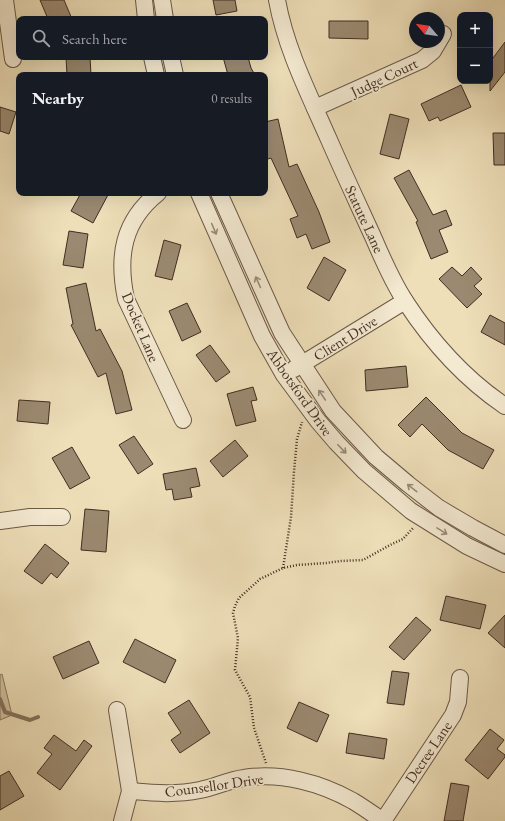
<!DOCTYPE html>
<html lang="en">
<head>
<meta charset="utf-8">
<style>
	:root { --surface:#171b24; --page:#20242c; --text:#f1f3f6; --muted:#9ea1a6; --line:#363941 }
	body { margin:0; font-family:"EB Garamond",serif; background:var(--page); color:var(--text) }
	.controls { position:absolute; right:12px; top:12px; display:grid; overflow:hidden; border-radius:8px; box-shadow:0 4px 16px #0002 }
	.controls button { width:36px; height:36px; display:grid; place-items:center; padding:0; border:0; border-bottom:1px solid var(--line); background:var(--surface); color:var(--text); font:20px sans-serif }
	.compass { position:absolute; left:409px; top:12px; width:36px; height:36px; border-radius:50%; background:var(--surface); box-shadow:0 4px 16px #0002; rotate:299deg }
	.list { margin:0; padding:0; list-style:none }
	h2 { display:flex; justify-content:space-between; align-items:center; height:52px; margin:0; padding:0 16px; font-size:17px }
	h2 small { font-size:13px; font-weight:400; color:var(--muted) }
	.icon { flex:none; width:22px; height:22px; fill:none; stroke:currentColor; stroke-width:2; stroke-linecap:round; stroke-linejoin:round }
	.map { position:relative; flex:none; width:505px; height:821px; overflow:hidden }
	.search { position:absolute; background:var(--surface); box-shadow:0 4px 16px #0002; left:16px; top:16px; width:252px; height:44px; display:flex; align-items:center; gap:10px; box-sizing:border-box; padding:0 14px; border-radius:8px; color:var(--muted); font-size:15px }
	.panel { position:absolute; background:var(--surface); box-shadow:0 4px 16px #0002; left:16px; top:72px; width:252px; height:124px; border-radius:8px }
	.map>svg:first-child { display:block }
	.green { fill:#d1c19f; stroke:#897760 }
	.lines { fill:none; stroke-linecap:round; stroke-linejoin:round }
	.stream { stroke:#85735e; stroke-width:4 }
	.building { fill:#9b8a71; stroke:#412d22 }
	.minor-casing { stroke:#6c5a48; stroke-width:18 }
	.path { stroke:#412d22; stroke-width:2.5; stroke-dasharray:1 2; stroke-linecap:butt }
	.minor { stroke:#f4ead2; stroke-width:16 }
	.oneway { stroke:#9a8c7a }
	.labels { text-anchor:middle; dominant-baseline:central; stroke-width:3.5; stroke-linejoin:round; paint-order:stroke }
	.street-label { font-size:15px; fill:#412d22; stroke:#f4ead2 }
</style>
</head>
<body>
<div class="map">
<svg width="505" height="821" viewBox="0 0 505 821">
	<rect width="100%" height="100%" fill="#eedfb9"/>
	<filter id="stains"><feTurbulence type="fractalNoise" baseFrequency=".005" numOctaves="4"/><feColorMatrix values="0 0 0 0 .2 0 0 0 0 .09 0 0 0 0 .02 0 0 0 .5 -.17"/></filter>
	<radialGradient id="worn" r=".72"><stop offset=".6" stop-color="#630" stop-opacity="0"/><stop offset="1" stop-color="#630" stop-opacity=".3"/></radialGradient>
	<polygon class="green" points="2,674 12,715 0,720 0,675"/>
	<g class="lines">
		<polyline class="stream" points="0,699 5,712 30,720 38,717"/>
	</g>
	<g class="building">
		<polygon points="40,0 64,0 72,19 48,19"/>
		<polygon points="213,0 235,0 237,11 216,15"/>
		<polygon points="329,21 368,21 368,39 329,38"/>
		<polygon points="505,42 505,72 490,91 490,62"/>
		<polygon points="66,57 90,57 91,75 67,75"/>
		<polygon points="223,57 248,57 251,68 255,75 228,75"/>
		<polygon points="461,85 471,107 440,121 438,117 429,121 421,104"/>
		<polygon points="0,107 16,112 9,134 0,131"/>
		<polygon points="390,114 409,119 399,159 380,154"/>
		<polygon points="278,119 289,167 297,164 319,212 330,242 312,249 306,234 297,238 290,219 298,216 271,158 265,160 265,122"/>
		<polygon points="493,133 505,133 505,165 494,165"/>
		<polygon points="409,170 433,215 446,210 452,225 439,230 448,252 431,259 416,222 418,221 394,178"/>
		<polygon points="81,193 109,193 93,223 71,211"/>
		<polygon points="69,231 88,234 83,268 63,265"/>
		<polygon points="164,240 181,245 172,280 155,276"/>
		<polygon points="324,257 346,270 329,301 307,288"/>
		<polygon points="452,267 462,276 471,267 482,279 474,286 482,294 467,308 439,279"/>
		<polygon points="86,283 96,331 100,329 122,371 132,410 116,414 106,373 98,377 71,325 73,324 66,288"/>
		<polygon points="187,303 201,332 182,341 169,311"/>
		<polygon points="490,315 505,323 505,345 481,332"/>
		<polygon points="210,345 230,372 216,382 196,355"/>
		<polygon points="406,366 408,387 366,391 365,370"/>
		<polygon points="253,387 257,400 251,401 256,421 236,426 227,394"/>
		<polygon points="426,397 462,433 494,450 483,469 448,450 422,424 410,437 398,425"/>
		<polygon points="19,400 50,402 48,424 17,421"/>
		<polygon points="134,436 153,464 138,474 119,445"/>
		<polygon points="235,440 248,456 223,477 210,461"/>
		<polygon points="72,447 90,478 70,489 52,458"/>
		<polygon points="196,468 200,486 190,488 192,497 174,500 172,489 166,490 163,474"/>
		<polygon points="85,509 109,511 106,552 81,550"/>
		<polygon points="45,544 69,563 57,578 51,573 42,584 24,571"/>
		<polygon points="446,596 486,605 480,629 440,620"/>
		<polygon points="505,615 505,648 488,633"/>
		<polygon points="416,617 431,630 404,660 389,647"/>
		<polygon points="135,639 176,660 165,683 123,662"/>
		<polygon points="89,641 99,663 63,679 53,657"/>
		<polygon points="392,671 409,673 404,705 387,703"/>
		<polygon points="189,700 210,733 180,753 171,740 181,733 168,713"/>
		<polygon points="299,702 329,715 317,742 287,728"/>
		<polygon points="490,729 504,740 497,749 505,755 505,757 488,779 465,760"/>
		<polygon points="349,733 387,739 384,759 346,753"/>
		<polygon points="54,735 76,751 84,740 92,746 60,790 37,773 52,754 44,748"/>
		<polygon points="9,771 24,796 0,810 0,776"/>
		<polygon points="451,783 469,786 463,821 444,821"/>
	</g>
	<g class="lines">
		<g class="minor-casing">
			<g id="minor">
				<polyline points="5,0 13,59"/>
				<polyline points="144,0 146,19"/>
				<polyline points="162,0 165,19"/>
				<path d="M277 0C286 50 310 96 330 142 344 174 359 206 374 239 383 260 392 281 405 301 431 341 465 379 505 406"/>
				<polyline points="152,57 156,75"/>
				<polyline points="171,57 175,75"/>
				<polyline points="315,108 422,60 433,51 443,34"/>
				<path d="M158 193C123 221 117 256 126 299L183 420"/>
				<polyline points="199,193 262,336 284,375 318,421 336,442 364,471 411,511 467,546 505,564"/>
				<polyline points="219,193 282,333 333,411 376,457 408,484 439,508 473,528 505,545"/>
				<polyline points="294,369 405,301"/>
				<polyline points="0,521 30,517 62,517"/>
				<polyline points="117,710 130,791 122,821"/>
				<path d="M130 791C154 793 176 795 200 790 215 787 229 780 244 778 281 772 321 783 353 801 363 807 373 814 383 821"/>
				<polyline points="383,821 453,715 458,702 460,678"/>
			</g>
		</g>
		<g class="path">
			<polyline points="283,568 291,517 294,472 297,439 302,422"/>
			<polyline points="266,763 254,728 250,697 235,670 238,638 233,613 235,606 239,598 260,579 283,568 297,565 326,563 341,561 363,560 390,545 403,539 413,528"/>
		</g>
		<use href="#minor" class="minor"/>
	</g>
	<defs><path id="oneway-shaft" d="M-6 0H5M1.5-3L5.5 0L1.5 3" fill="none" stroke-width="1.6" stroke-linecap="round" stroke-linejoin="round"/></defs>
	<g class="oneway">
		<use href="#oneway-shaft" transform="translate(214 229) rotate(67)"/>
		<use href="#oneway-shaft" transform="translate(258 282) rotate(-114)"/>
		<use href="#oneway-shaft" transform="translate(322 395) rotate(-124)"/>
		<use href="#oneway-shaft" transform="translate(342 449) rotate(46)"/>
		<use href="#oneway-shaft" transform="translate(412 488) rotate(-142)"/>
		<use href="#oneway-shaft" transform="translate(442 531) rotate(32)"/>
	</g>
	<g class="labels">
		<g class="street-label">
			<text transform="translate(384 77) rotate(-25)">Judge Court</text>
			<text transform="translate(365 219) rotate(65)">Statute Lane</text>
			<text transform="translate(141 327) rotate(67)">Docket Lane</text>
			<text transform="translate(345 338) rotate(-32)">Client Drive</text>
			<text transform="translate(300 392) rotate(55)">Abbotsford Drive</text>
			<text transform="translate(428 752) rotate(-56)">Decree Lane</text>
			<text transform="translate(214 785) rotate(-8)">Counsellor Drive</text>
		</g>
	</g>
	<rect width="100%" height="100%" filter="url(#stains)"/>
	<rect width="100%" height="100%" fill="url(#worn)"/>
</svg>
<div class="controls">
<button>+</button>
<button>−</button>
</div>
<svg class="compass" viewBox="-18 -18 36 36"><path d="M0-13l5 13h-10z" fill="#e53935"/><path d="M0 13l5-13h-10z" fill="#9ea1a6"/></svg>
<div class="search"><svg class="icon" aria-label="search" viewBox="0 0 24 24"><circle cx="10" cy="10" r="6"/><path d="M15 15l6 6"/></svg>Search here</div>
<section class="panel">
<h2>Nearby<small>0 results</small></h2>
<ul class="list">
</ul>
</section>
</div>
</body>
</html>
